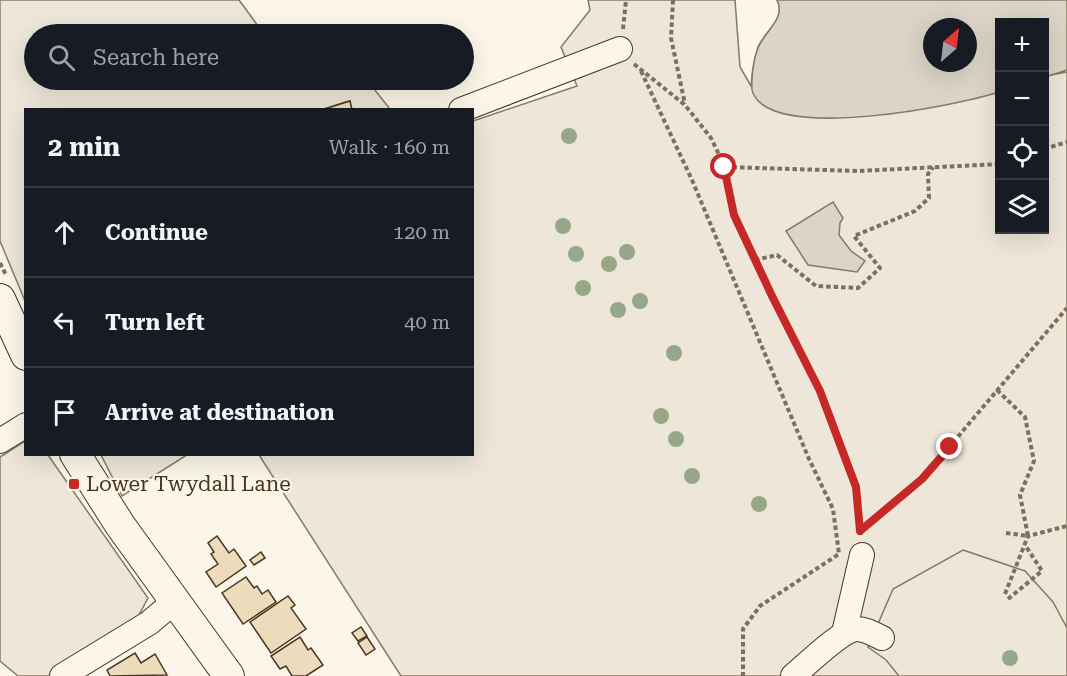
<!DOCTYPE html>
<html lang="en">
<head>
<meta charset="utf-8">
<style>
	:root { --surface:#171b24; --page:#242831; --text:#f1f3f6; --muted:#9ea1a6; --line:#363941 }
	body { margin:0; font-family:"Roboto Serif",serif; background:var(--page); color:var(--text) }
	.controls { position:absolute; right:18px; top:18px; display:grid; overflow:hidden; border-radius:0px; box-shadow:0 6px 24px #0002 }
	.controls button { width:54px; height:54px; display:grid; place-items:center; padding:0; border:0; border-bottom:2px solid var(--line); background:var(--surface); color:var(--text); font:30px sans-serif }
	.compass { position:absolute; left:923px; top:18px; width:54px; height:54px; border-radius:50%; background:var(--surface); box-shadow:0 6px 24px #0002; rotate:28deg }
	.stop { position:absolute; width:18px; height:18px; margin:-14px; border:4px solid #c62828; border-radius:50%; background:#fff }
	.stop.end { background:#c62828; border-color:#fff; box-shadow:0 2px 6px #0008 }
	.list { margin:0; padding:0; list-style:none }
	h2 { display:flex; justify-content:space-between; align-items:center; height:78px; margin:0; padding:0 24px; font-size:26px }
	h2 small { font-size:20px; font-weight:400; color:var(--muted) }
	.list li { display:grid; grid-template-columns:39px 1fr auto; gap:18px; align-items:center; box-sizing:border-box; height:90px; padding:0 24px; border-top:2px solid var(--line) }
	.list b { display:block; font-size:22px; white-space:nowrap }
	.list em { font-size:20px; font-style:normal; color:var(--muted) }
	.icon { flex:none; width:33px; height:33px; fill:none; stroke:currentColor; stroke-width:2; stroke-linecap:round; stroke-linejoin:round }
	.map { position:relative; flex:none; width:1067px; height:676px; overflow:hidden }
	.search { position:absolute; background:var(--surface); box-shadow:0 6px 24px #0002; left:24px; top:24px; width:450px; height:66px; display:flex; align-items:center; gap:15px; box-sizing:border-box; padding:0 21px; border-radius:33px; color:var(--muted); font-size:22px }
	.panel { position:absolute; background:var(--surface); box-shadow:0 6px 24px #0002; left:24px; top:108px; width:450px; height:348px; border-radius:0px }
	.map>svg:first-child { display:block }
	.green { fill:#ede6d9; stroke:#887966; stroke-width:1.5; fill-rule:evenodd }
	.parking { fill:#ede7d9; stroke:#887966; stroke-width:1.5 }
	.water { fill:#dcd4c6; stroke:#887966; stroke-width:1.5; fill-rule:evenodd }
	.building { fill:#ecdcbc; stroke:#4a3520; stroke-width:1.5 }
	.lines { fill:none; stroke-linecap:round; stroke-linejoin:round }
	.minor-casing { stroke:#4a3520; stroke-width:26 }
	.major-casing { stroke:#4a3520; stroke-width:32 }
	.path { stroke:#7f6f5c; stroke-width:4; stroke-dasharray:4.5 3; stroke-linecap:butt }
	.minor { stroke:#fbf6e9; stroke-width:24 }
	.major { stroke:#fbf6e9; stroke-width:30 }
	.tree { fill:#96a887 }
	.route { stroke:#c62828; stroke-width:8 }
	.poi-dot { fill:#c62828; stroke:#fbf6e9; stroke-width:2 }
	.labels { text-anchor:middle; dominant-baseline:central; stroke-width:4.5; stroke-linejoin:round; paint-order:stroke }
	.poi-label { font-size:21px; fill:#4a3520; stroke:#fbf6e9; text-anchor:start }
</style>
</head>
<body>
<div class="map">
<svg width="1067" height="676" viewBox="0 0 1067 676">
	<rect width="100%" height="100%" fill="#fbf6e9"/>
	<g class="green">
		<polygon points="0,0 239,0 264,34 34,34 34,80 367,80 390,109 352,109 349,101 321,110 26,110 25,301 0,241"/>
		<path d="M588 0H735L740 67 751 86C752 73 754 60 758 47 764 32 787 18 777 0H1067V70L1051 75 1067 72V676H401L259 455 472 454 473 121 577 86 561 47 590 10ZM1000 22H1044V230H1000ZM932 27H968V63H932Z"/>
		<polygon points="25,441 26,454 48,455 148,598 133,626 51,676 18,676 0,661 0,457"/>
		<polygon points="101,455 187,455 122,496"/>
	</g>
	<polygon class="parking" points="963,550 1025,571 1053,602 1067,628 1067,676 899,676 886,660 868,647 893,589"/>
	<g class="water">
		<path d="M777 0H1067V70L1045 77 1044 22H1000L999 92C959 105 774 143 753 93 751 90 752 83 752 80 752 70 755 53 760 44 767 30 786 17 777 0ZM932 27H968V63H932Z"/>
		<polygon points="833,202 843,218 840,223 839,235 851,251 865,261 857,272 808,265 786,231"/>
	</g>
	<g class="building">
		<polygon points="350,101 352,110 321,110"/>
		<polygon points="217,536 229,553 234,549 246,566 216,587 206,572 218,564 211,554 214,552 208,543"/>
		<polygon points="261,552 265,558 254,565 250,560"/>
		<polygon points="246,577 254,588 257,586 262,594 268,590 276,602 243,624 222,593"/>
		<polygon points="288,596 295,605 291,608 306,629 271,653 250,622"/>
		<polygon points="361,627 367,636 358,641 352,633"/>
		<polygon points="300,637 308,650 311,648 323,665 306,676 292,676 286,666 280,669 271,656"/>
		<polygon points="367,637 375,649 366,655 358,643"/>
		<polygon points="135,653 141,663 155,654 167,675 110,676 107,670"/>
	</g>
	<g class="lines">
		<g class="minor-casing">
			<g id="minor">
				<polyline points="461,110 620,49"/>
				<polyline points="0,441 26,425"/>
				<polyline points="844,633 862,555"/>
				<polyline points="62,676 149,623 175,601"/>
				<path d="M793 676C806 665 840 632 855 629 864 628 874 634 882 638"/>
			</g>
		</g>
		<g class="major-casing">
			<g id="major">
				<polyline points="0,299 26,355"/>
				<polyline points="75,454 120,525 229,676"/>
			</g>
		</g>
		<g class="path">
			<polyline points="673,0 671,38 685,104"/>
			<polyline points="623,29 626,0"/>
			<polyline points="634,64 685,105 711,138 725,167 734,215 772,296 820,391 856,487 861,535"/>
			<polyline points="641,71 692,180 809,459 833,509 839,554 760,606 743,629 743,676"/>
			<polyline points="1044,149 1067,142"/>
			<polyline points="725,167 858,171 1000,164"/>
			<polyline points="755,260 777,255 816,286 858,288 880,268 854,236 915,211 929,198 928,174 933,167"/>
			<polyline points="0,263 6,275"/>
			<polyline points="997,390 1025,417 1034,461 1020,495 1028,536 1006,533"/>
			<polyline points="861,530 922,479 1067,308"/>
			<polyline points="1005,594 1028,536 1067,526"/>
			<polyline points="1008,599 1042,571 1025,545"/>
		</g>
		<use href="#minor" class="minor"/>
		<use href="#major" class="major"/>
	</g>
	<g class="tree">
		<circle cx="569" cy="136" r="8"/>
		<circle cx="563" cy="226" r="8"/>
		<circle cx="627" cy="252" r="8"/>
		<circle cx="576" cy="254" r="8"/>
		<circle cx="609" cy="264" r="8"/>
		<circle cx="583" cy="288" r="8"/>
		<circle cx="640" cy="301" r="8"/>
		<circle cx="618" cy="310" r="8"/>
		<circle cx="674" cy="353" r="8"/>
		<circle cx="661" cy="416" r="8"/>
		<circle cx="676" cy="439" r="8"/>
		<circle cx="692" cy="476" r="8"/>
		<circle cx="759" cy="504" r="8"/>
		<circle cx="1010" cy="658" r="8"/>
	</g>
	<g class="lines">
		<polyline class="route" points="724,167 734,215 772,296 820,391 856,487 860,531 922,479 950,447"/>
	</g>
	<rect class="poi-dot" x="68" y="478" width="12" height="12" rx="3"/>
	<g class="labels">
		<g class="poi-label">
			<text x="86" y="484">Lower Twydall Lane</text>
		</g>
	</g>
</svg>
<div class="controls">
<button>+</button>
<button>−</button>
<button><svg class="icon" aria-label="locate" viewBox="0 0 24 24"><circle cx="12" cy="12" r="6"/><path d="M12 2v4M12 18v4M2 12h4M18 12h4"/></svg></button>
<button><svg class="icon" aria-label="layers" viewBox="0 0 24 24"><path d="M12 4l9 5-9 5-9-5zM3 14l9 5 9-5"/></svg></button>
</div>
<svg class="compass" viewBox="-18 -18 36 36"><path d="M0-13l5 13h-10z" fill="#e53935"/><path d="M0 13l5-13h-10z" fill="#9ea1a6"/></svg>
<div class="stop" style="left:724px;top:167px"></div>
<div class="stop end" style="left:950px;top:447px"></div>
<div class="search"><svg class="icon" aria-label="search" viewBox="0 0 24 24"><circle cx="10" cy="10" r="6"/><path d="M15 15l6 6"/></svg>Search here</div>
<section class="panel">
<h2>2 min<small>Walk · 160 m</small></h2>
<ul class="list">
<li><svg class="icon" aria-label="ahead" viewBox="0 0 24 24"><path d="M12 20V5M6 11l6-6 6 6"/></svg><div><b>Continue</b></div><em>120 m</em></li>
<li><svg class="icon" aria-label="left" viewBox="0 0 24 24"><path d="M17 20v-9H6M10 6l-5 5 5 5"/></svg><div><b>Turn left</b></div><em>40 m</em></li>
<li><svg class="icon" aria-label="arrive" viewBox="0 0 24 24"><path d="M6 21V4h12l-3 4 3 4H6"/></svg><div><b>Arrive at destination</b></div></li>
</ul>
</section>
</div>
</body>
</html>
